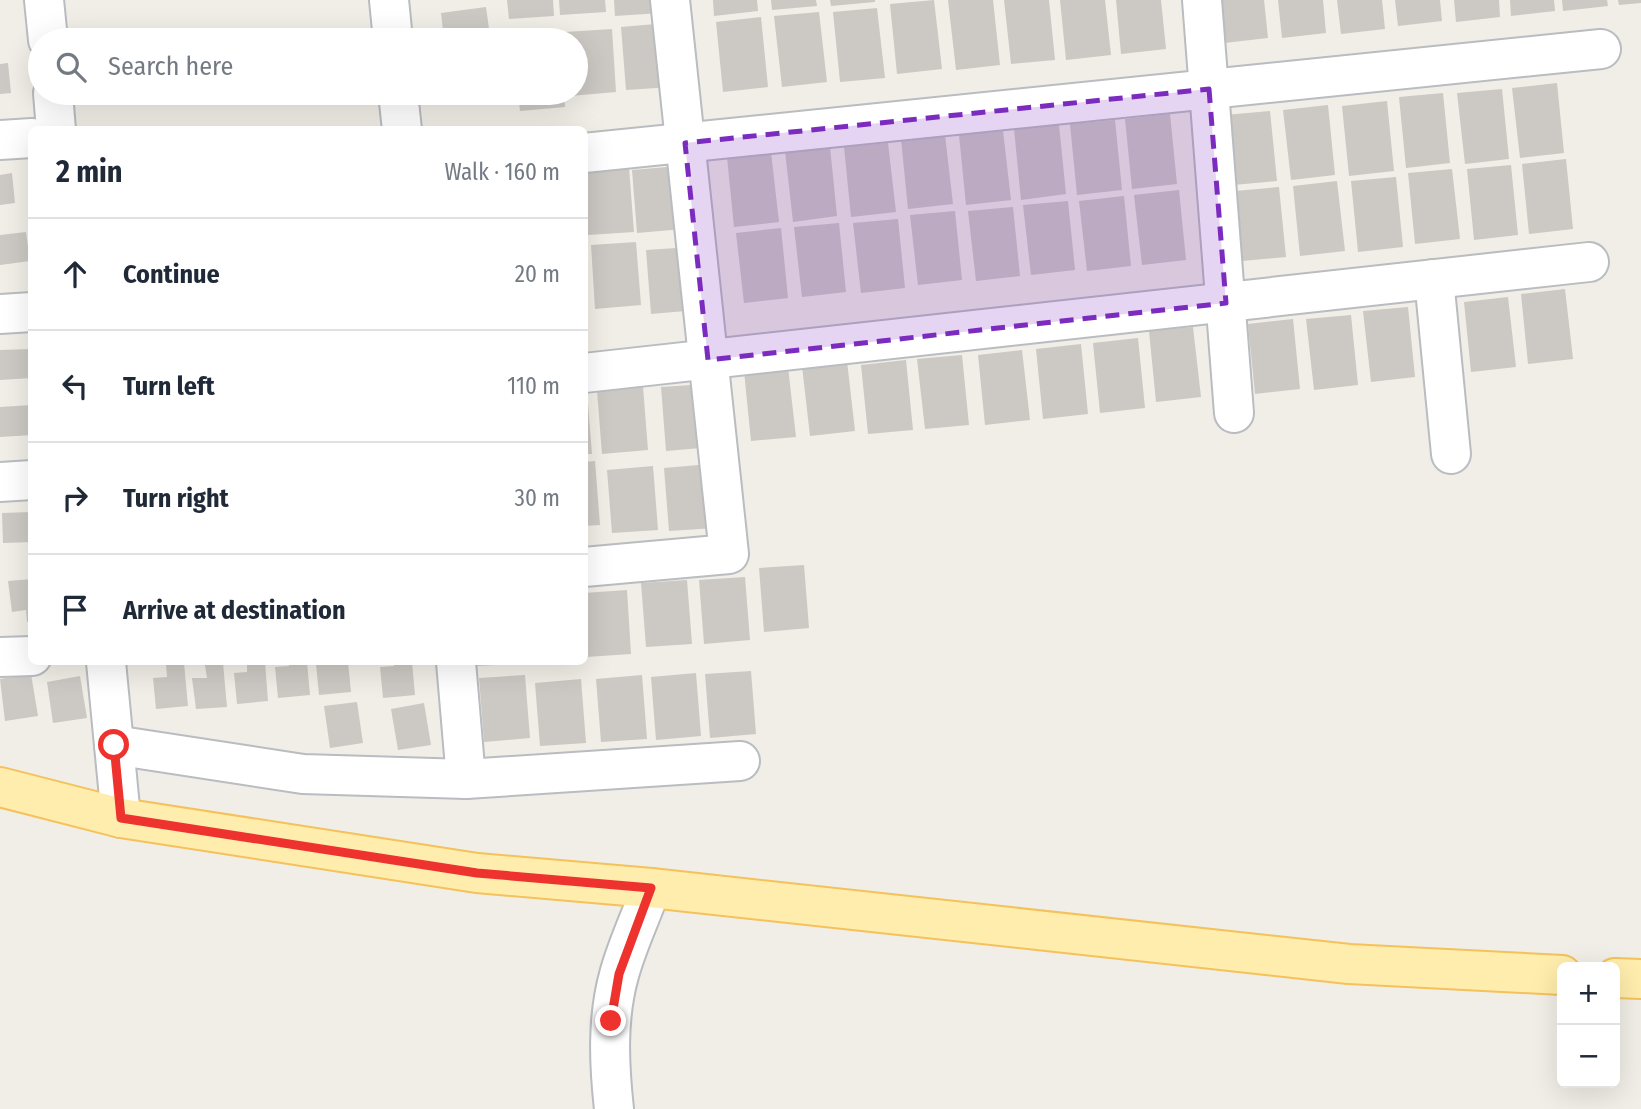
<!DOCTYPE html>
<html lang="en">
<head>
<meta charset="utf-8">
<style>
	:root { --surface:#fff; --page:#f6f6f7; --text:#1f2937; --muted:#747a83; --line:#e0e1e3 }
	body { margin:0; font-family:"Fira Sans Condensed",sans-serif; background:var(--page); color:var(--text) }
	.controls { position:absolute; right:21px; bottom:21px; display:grid; overflow:hidden; border-radius:10px; box-shadow:0 7px 28px #0002 }
	.controls button { width:63px; height:63px; display:grid; place-items:center; padding:0; border:0; border-bottom:2px solid var(--line); background:var(--surface); color:var(--text); font:35px sans-serif }
	.stop { position:absolute; width:21px; height:21px; margin:-16px; border:5px solid #ee332f; border-radius:50%; background:#fff }
	.stop.end { background:#ee332f; border-color:#fff; box-shadow:0 2px 7px #0008 }
	.list { margin:0; padding:0; list-style:none }
	h2 { display:flex; justify-content:space-between; align-items:center; height:91px; margin:0; padding:0 28px; font-size:30px }
	h2 small { font-size:23px; font-weight:400; color:var(--muted) }
	.list li { display:grid; grid-template-columns:46px 1fr auto; gap:21px; align-items:center; box-sizing:border-box; height:112px; padding:0 28px; border-top:2px solid var(--line) }
	.list b { display:block; font-size:26px; white-space:nowrap }
	.list em { font-size:23px; font-style:normal; color:var(--muted) }
	.icon { flex:none; width:38px; height:38px; fill:none; stroke:currentColor; stroke-width:2; stroke-linecap:round; stroke-linejoin:round }
	.map { position:relative; flex:none; width:1641px; height:1109px; overflow:hidden }
	.search { position:absolute; background:var(--surface); box-shadow:0 7px 28px #0002; left:28px; top:28px; width:560px; height:77px; display:flex; align-items:center; gap:18px; box-sizing:border-box; padding:0 24px; border-radius:38px; color:var(--muted); font-size:26px }
	.panel { position:absolute; background:var(--surface); box-shadow:0 7px 28px #0002; left:28px; top:126px; width:560px; height:539px; border-radius:10px }
	.map>svg:first-child { display:block }
	.building { fill:#ccc8c3 }
	.lines { fill:none; stroke-linecap:round; stroke-linejoin:round }
	.minor-casing { stroke:#b9bcc0; stroke-width:42 }
	.major-casing { stroke:#f5c15b; stroke-width:42 }
	.minor { stroke:#fff; stroke-width:38 }
	.major { stroke:#ffedad; stroke-width:38 }
	.route { stroke:#ee332f; stroke-width:9 }
	.marked { fill:#7b2cbf; fill-opacity:0.2; stroke:#7b2cbf; stroke-width:5; stroke-dasharray:14 9; stroke-linejoin:round }
</style>
</head>
<body>
<div class="map">
<svg width="1641" height="1109" viewBox="0 0 1641 1109">
	<rect width="100%" height="100%" fill="#f0eee6"/>
	<g class="building">
		<polygon points="507,0 553,0 554,16 509,19"/>
		<polygon points="559,0 605,0 606,12 560,15"/>
		<polygon points="614,0 660,0 661,13 615,16"/>
		<polygon points="713,0 757,0 758,11 714,16"/>
		<polygon points="771,0 816,0 817,6 772,10"/>
		<polygon points="830,0 875,0 875,2 831,6"/>
		<polygon points="934,0 942,69 897,74 890,4"/>
		<polygon points="948,0 993,0 1000,65 956,70"/>
		<polygon points="1004,0 1049,0 1055,60 1011,64"/>
		<polygon points="1060,0 1105,0 1111,55 1066,60"/>
		<polygon points="1116,0 1161,0 1166,49 1121,54"/>
		<polygon points="1219,0 1264,0 1268,38 1224,43"/>
		<polygon points="1278,0 1323,0 1326,33 1282,38"/>
		<polygon points="1337,0 1382,0 1385,29 1341,34"/>
		<polygon points="1395,0 1440,0 1442,21 1398,26"/>
		<polygon points="1454,0 1499,0 1500,17 1456,22"/>
		<polygon points="1510,0 1554,0 1555,11 1511,16"/>
		<polygon points="1562,0 1607,0 1608,6 1563,11"/>
		<polygon points="1618,0 1641,0 1641,3 1619,5"/>
		<polygon points="486,7 490,36 444,40 441,13"/>
		<polygon points="877,8 885,78 840,82 833,12"/>
		<polygon points="819,12 827,82 782,87 774,16"/>
		<polygon points="761,17 768,87 723,92 716,22"/>
		<polygon points="667,23 672,87 626,90 621,27"/>
		<polygon points="612,29 616,92 570,96 570,93 576,93 576,40 566,40 565,32"/>
		<polygon points="8,63 11,93 0,94 0,64"/>
		<polygon points="1557,83 1564,153 1520,158 1512,88"/>
		<polygon points="1502,89 1509,159 1465,164 1457,93"/>
		<polygon points="442,93 488,93 489,97 443,103"/>
		<polygon points="518,93 564,93 565,107 520,111"/>
		<polygon points="1443,93 1450,163 1406,168 1399,97"/>
		<polygon points="1387,101 1394,171 1349,176 1342,106"/>
		<polygon points="1328,105 1335,175 1291,180 1283,110"/>
		<polygon points="1270,111 1277,181 1233,185 1225,115"/>
		<polygon points="1170,114 1177,184 1132,189 1125,119"/>
		<polygon points="1115,120 1122,190 1077,195 1070,124"/>
		<polygon points="1059,125 1066,194 1021,200 1014,129"/>
		<polygon points="1003,131 1011,200 966,205 959,135"/>
		<polygon points="945,135 953,204 908,209 901,139"/>
		<polygon points="888,143 896,212 851,217 844,147"/>
		<polygon points="830,147 837,216 793,222 785,151"/>
		<polygon points="771,152 779,222 734,227 727,157"/>
		<polygon points="1566,159 1573,229 1529,234 1522,164"/>
		<polygon points="1511,165 1518,235 1474,240 1467,169"/>
		<polygon points="679,166 683,229 637,233 632,170"/>
		<polygon points="629,168 634,232 588,235 584,171"/>
		<polygon points="1452,169 1460,239 1415,244 1408,173"/>
		<polygon points="12,173 15,203 0,205 0,175"/>
		<polygon points="1396,177 1403,247 1358,252 1351,181"/>
		<polygon points="1337,181 1345,251 1300,256 1293,186"/>
		<polygon points="1279,187 1286,257 1242,261 1235,191"/>
		<polygon points="1179,190 1186,260 1142,265 1134,195"/>
		<polygon points="1124,196 1131,266 1087,271 1079,201"/>
		<polygon points="1068,201 1075,270 1031,275 1023,205"/>
		<polygon points="1013,207 1020,276 976,281 968,211"/>
		<polygon points="955,211 962,280 918,285 910,215"/>
		<polygon points="898,219 905,288 861,293 853,223"/>
		<polygon points="839,223 846,292 802,297 794,227"/>
		<polygon points="781,228 788,298 744,303 736,233"/>
		<polygon points="26,232 30,261 0,265 0,235"/>
		<polygon points="636,242 641,305 595,309 591,245"/>
		<polygon points="692,247 697,310 651,314 646,250"/>
		<polygon points="1565,289 1573,359 1528,364 1521,294"/>
		<polygon points="1508,297 1516,367 1471,372 1464,302"/>
		<polygon points="1408,307 1415,377 1371,382 1363,311"/>
		<polygon points="1351,315 1358,385 1314,390 1306,319"/>
		<polygon points="1293,319 1300,389 1255,394 1248,324"/>
		<polygon points="1193,327 1201,397 1156,402 1149,331"/>
		<polygon points="1138,338 1145,408 1100,413 1093,343"/>
		<polygon points="1081,344 1088,414 1043,419 1036,349"/>
		<polygon points="32,349 32,378 0,380 0,350"/>
		<polygon points="1022,350 1030,420 985,425 978,355"/>
		<polygon points="962,355 969,425 925,429 917,359"/>
		<polygon points="906,360 913,430 868,434 861,365"/>
		<polygon points="847,361 855,431 810,436 802,366"/>
		<polygon points="788,367 796,437 751,441 744,371"/>
		<polygon points="707,384 712,447 666,451 661,387"/>
		<polygon points="643,387 648,450 602,454 597,391"/>
		<polygon points="584,390 587,390 592,454 584,454"/>
		<polygon points="32,405 32,435 0,437 0,407"/>
		<polygon points="595,461 600,525 584,526 584,462"/>
		<polygon points="710,464 715,528 669,531 664,468"/>
		<polygon points="653,466 658,530 612,533 607,470"/>
		<polygon points="32,512 32,542 3,543 2,513"/>
		<polygon points="804,565 809,628 764,632 759,568"/>
		<polygon points="745,577 750,640 704,644 699,580"/>
		<polygon points="32,579 32,622 27,622 26,610 12,612 8,581"/>
		<polygon points="687,580 692,644 646,647 641,583"/>
		<polygon points="627,590 631,654 586,657 584,593"/>
		<polygon points="247,662 265,662 268,701 237,704 234,673 247,672"/>
		<polygon points="289,662 307,662 310,695 278,698 275,667 289,666"/>
		<polygon points="330,662 348,662 351,692 319,695 316,664"/>
		<polygon points="394,662 412,662 415,695 383,698 380,667 394,666"/>
		<polygon points="475,662 514,662 514,664 475,666"/>
		<polygon points="184,663 188,706 156,709 153,678 167,677 166,664"/>
		<polygon points="223,663 227,707 196,709 192,678 207,678 205,665"/>
		<polygon points="751,671 756,734 710,738 705,674"/>
		<polygon points="696,673 701,736 656,740 651,677"/>
		<polygon points="31,674 38,716 5,721 0,679"/>
		<polygon points="525,675 530,738 484,742 479,678"/>
		<polygon points="642,675 647,739 601,742 596,679"/>
		<polygon points="80,676 87,718 53,723 47,682"/>
		<polygon points="581,679 586,743 540,746 535,683"/>
		<polygon points="357,702 363,743 330,748 324,706"/>
		<polygon points="424,703 431,745 398,750 391,709"/>
	</g>
	<g class="lines">
		<g class="minor-casing">
			<g id="minor">
				<polyline points="44,0 48,40"/>
				<polyline points="389,0 393,40"/>
				<polyline points="1202,0 1234,413"/>
				<polyline points="53,93 56,130"/>
				<polyline points="398,93 402,130"/>
				<polyline points="0,140 32,138"/>
				<polyline points="584,153 1601,49"/>
				<polyline points="1434,279 1451,454"/>
				<polyline points="0,314 32,312"/>
				<polyline points="584,373 1589,262"/>
				<polyline points="0,482 32,480"/>
				<polyline points="584,567 729,554 670,0"/>
				<polyline points="0,657 32,656"/>
				<polyline points="106,662 121,818"/>
				<polyline points="456,662 466,779"/>
				<polyline points="114,745 303,774 466,779 740,761"/>
				<path d="M614 1109C609 1064 607 1018 619 975 627 945 641 917 651 888"/>
			</g>
		</g>
		<g class="major-casing">
			<g id="major">
				<polyline points="0,787 121,818 477,873 651,888 1349,964 1562,975"/>
				<polyline points="1615,978 1641,979"/>
			</g>
		</g>
		<use href="#minor" class="minor"/>
		<use href="#major" class="major"/>
	</g>
	<g class="lines">
		<polyline class="route" points="114,745 121,818 477,873 651,888 619,974 611,1021"/>
	</g>
	<path class="marked" d="M1209 89 1226 303 708 360 685 143Z"/>
</svg>
<div class="controls">
<button>+</button>
<button>−</button>
</div>
<div class="stop" style="left:114px;top:745px"></div>
<div class="stop end" style="left:611px;top:1021px"></div>
<div class="search"><svg class="icon" aria-label="search" viewBox="0 0 24 24"><circle cx="10" cy="10" r="6"/><path d="M15 15l6 6"/></svg>Search here</div>
<section class="panel">
<h2>2 min<small>Walk · 160 m</small></h2>
<ul class="list">
<li><svg class="icon" aria-label="ahead" viewBox="0 0 24 24"><path d="M12 20V5M6 11l6-6 6 6"/></svg><div><b>Continue</b></div><em>20 m</em></li>
<li><svg class="icon" aria-label="left" viewBox="0 0 24 24"><path d="M17 20v-9H6M10 6l-5 5 5 5"/></svg><div><b>Turn left</b></div><em>110 m</em></li>
<li><svg class="icon" aria-label="right" viewBox="0 0 24 24"><path d="M7 20v-9h11M14 6l5 5-5 5"/></svg><div><b>Turn right</b></div><em>30 m</em></li>
<li><svg class="icon" aria-label="arrive" viewBox="0 0 24 24"><path d="M6 21V4h12l-3 4 3 4H6"/></svg><div><b>Arrive at destination</b></div></li>
</ul>
</section>
</div>
</body>
</html>
